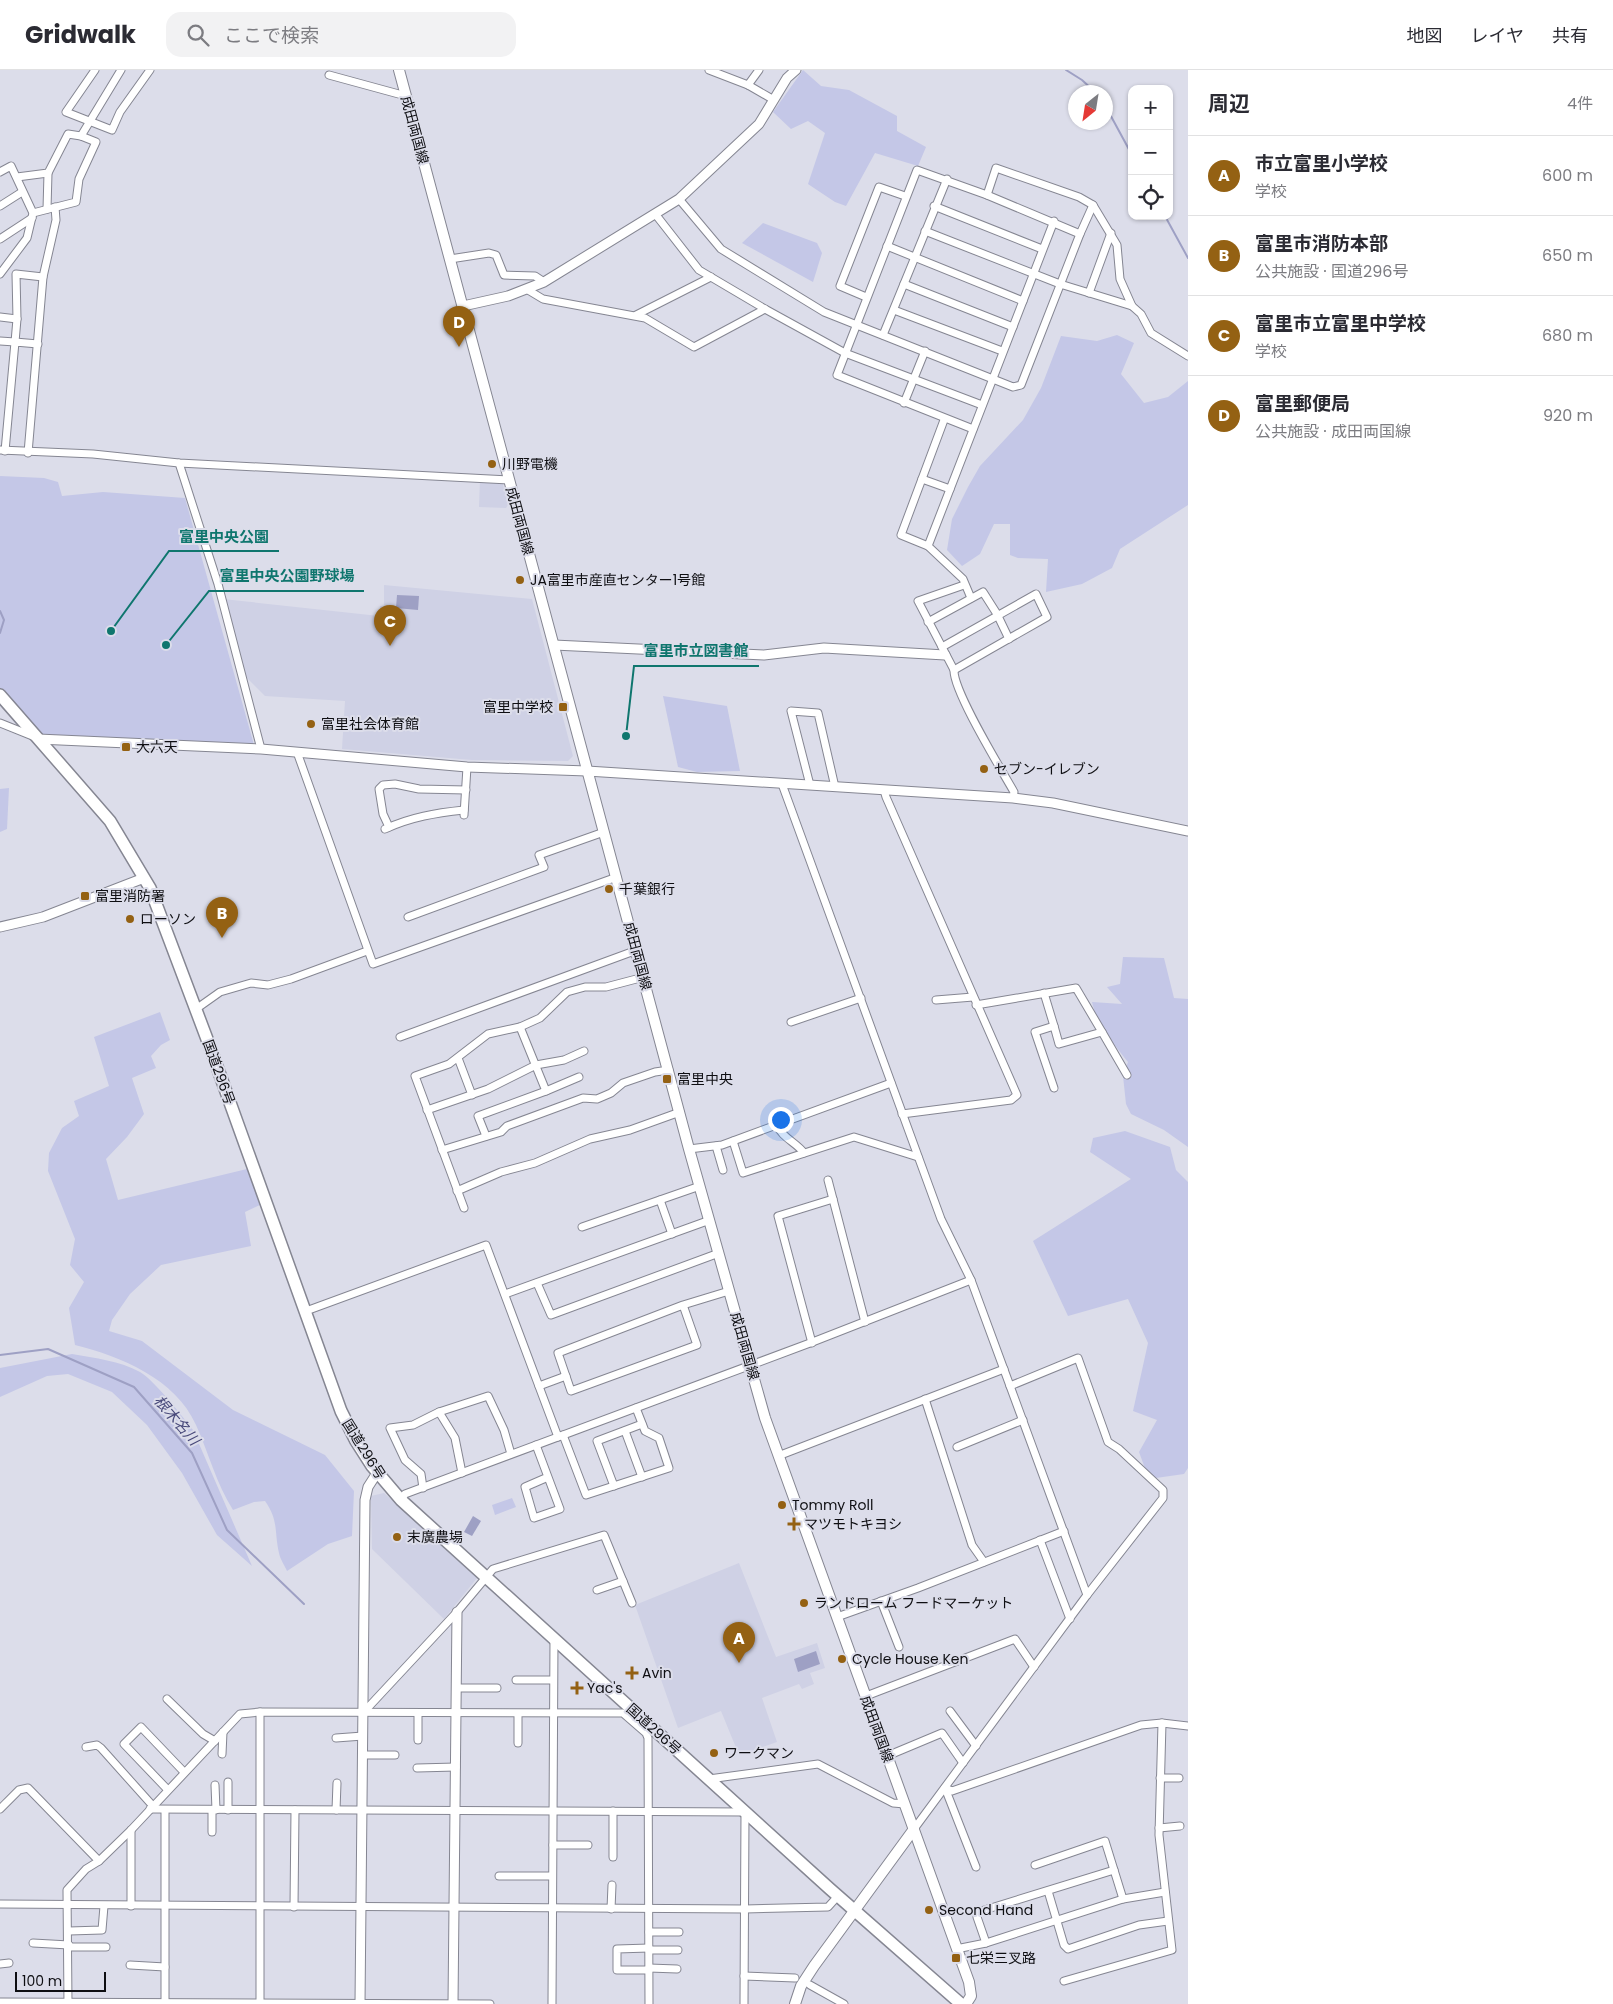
<!DOCTYPE html>
<html lang="ja">
<head>
<meta charset="utf-8">
<style>
	:root { --surface:#fff; --page:#f2f2f3; --text:#2b2b33; --muted:#7c7c81; --line:#e1e1e2; --accent:#946113 }
	body { margin:0; font-family:Poppins,"Noto Sans JP",sans-serif; background:var(--page); color:var(--text) }
	.controls { position:absolute; right:15px; top:15px; display:grid; overflow:hidden; border-radius:10px; box-shadow:0 1px 4px #0004 }
	.controls button { width:45px; height:45px; display:grid; place-items:center; padding:0; border:0; border-bottom:1px solid var(--line); background:var(--surface); color:var(--text); font:25px sans-serif }
	.compass { position:absolute; left:1068px; top:15px; width:45px; height:45px; border-radius:50%; background:var(--surface); box-shadow:0 1px 4px #0004; rotate:210deg }
	.scale { position:absolute; left:15px; bottom:12px; width:91px; box-sizing:border-box; padding-left:5px; border:2px solid #0e0e12; border-top:0; font-size:14px; line-height:18px; white-space:nowrap; color:#0e0e12; -webkit-text-stroke:4px #dcddea; paint-order:stroke }
	.you { position:absolute; left:780px; top:1049px; width:18px; height:18px; margin:-12px; border:4px solid #fff; border-radius:50%; background:#1a73e8; box-shadow:0 0 0 8px #1a73e833 }
	.badge { display:grid; place-items:center; width:32px; height:32px; border-radius:50%; background:var(--accent); color:#fff; font-size:16px; font-weight:700 }
	.pin { position:absolute; translate:-50% -41px; filter:drop-shadow(0 1px 2px #0008) }
	.pin::after { content:''; position:absolute; top:26px; width:18px; height:15px; background:inherit; clip-path:polygon(0 0,100% 0,50% 100%) }
	.list { margin:0; padding:0; list-style:none }
	h2 { display:flex; justify-content:space-between; align-items:center; height:65px; margin:0; padding:0 20px; font-size:21px }
	h2 small { font-size:16px; font-weight:400; color:var(--muted) }
	.list li { display:grid; grid-template-columns:32px 1fr auto; gap:15px; align-items:center; box-sizing:border-box; height:80px; padding:0 20px; border-top:1px solid var(--line) }
	.list b { display:block; font-size:19px; white-space:nowrap }
	.list p { margin:0; font-size:16px; white-space:nowrap; color:var(--muted) }
	.list em { font-size:16px; font-style:normal; color:var(--muted) }
	.icon { flex:none; width:28px; height:28px; fill:none; stroke:currentColor; stroke-width:2; stroke-linecap:round; stroke-linejoin:round }
	.map { position:relative; flex:none; width:1188px; height:1934px; overflow:hidden }
	header { display:flex; align-items:center; gap:30px; box-sizing:border-box; height:70px; padding:0 25px; background:var(--surface); border-bottom:1px solid var(--line) }
	header strong { font-size:24px }
	nav { display:flex; gap:28px; margin-inline-start:auto; font-size:18px }
	.search { width:350px; height:45px; background:var(--page); display:flex; align-items:center; gap:12px; box-sizing:border-box; padding:0 18px; border-radius:15px; color:var(--muted); font-size:19px }
	main { display:flex }
	aside { flex:1; background:var(--surface) }
	.map>svg:first-child { display:block }
	.built { fill:#cfd1e5 }
	.green { fill:#c4c7e7 }
	.water { fill:#9ea0c4 }
	.lines { fill:none; stroke-linecap:round; stroke-linejoin:round }
	.stream { stroke:#9ea0c4; stroke-width:2 }
	.minor-casing { stroke:#858692; stroke-width:9 }
	.tertiary-casing { stroke:#858692; stroke-width:11 }
	.secondary-casing { stroke:#858692; stroke-width:12 }
	.trunk-casing { stroke:#858692; stroke-width:14 }
	.minor { stroke:#fff; stroke-width:7 }
	.tertiary { stroke:#fff; stroke-width:9 }
	.secondary { stroke:#fff; stroke-width:10 }
	.trunk { stroke:#fff; stroke-width:11 }
	.poi-dot { fill:#946113; stroke:#dcddea; stroke-width:2 }
	.labels { text-anchor:middle; dominant-baseline:central; stroke-width:4; stroke-linejoin:round; paint-order:stroke }
	.street-label { font-size:14px; fill:#0e0e12; stroke:#dcddea }
	.poi-label { font-size:14px; fill:#0e0e12; stroke:#dcddea; text-anchor:start }
	.water-label { font-size:15px; font-style:italic; fill:#48497a; stroke:#dcddea }
	.leader { fill:none; stroke:#0f766e; stroke-width:2 }
	.callout-dot { fill:#0f766e; stroke:#dcddea; stroke-width:2 }
	.callout-label { font-size:15px; text-anchor:middle; font-weight:bold; fill:#0f766e; stroke:#dcddea; stroke-width:4; stroke-linejoin:round; paint-order:stroke }
</style>
</head>
<body>
<header>
<strong>Gridwalk</strong>
<div class="search"><svg class="icon" aria-label="search" viewBox="0 0 24 24"><circle cx="10" cy="10" r="6"/><path d="M15 15l6 6"/></svg>ここで検索</div>
<nav><a>地図</a><a>レイヤ</a><a>共有</a></nav>
</header>
<main>
<div class="map">
<svg width="1188" height="1934" viewBox="0 0 1188 1934">
	<rect width="100%" height="100%" fill="#dcddea"/>
	<g class="built">
		<polygon points="480,409 502,411 508,435 506,438 479,437"/>
		<polygon points="384,515 532,529 573,686 568,691 472,690 342,679 345,631 265,626 245,606 223,529 379,546 380,536 384,536"/>
		<polygon points="384,1423 477,1508 444,1549 372,1479 371,1426"/>
		<polygon points="739,1493 776,1587 817,1573 825,1598 810,1603 814,1614 802,1619 799,1614 762,1628 777,1672 739,1685 721,1641 678,1658 635,1535"/>
	</g>
	<g class="green">
		<polygon points="803,0 821,16 849,20 897,46 897,61 926,77 918,96 875,83 846,136 835,132 808,114 825,63 808,51 791,59 773,42"/>
		<polygon points="763,153 817,173 822,183 813,212 742,173"/>
		<polygon points="1117,265 1134,273 1121,304 1144,333 1168,327 1188,311 1188,435 1120,479 1112,498 1082,514 1046,522 1048,489 1018,488 1010,485 1010,454 994,454 980,484 962,496 947,480 952,449 968,417 980,396 1023,350 1041,318 1061,266 1097,271"/>
		<polygon points="0,406 44,408 58,412 62,426 103,422 185,428 254,675 40,666 0,619"/>
		<polygon points="663,626 727,636 740,701 697,702 678,697"/>
		<polygon points="9,718 7,759 0,762 0,719"/>
		<path d="M1123 887 1164 888 1174 928 1188 929V1077L1164 1060 1131 1044 1126 1034 1123 1006 1128 992C1114 974 1097 955 1092 932L1122 934 1107 917 1120 914Z"/>
		<path d="M160 942 170 970 161 975 151 986 156 998 132 1008 144 1044 127 1067 106 1089 118 1130 247 1099 262 1134 245 1142 251 1176 161 1195 130 1224 112 1250 109 1261 142 1271 233 1340 325 1385 354 1421 352 1466 328 1474 287 1501C285 1496 280 1489 279 1483 274 1461 279 1451 265 1431L254 1432 233 1440C216 1413 209 1384 196 1355 176 1309 120 1286 75 1275L69 1238 84 1212 70 1195 75 1169 48 1101 49 1083 62 1058 79 1046 74 1031 109 1016 94 967Z"/>
		<polygon points="1125,1061 1170,1077 1176,1100 1188,1112 1188,1398 1184,1404 1149,1409 1139,1382 1157,1350 1133,1341 1148,1273 1128,1229 1068,1246 1033,1171 1131,1109 1090,1082 1093,1068"/>
		<path d="M72 1284C95 1288 120 1291 140 1302 153 1309 183 1347 193 1360L252 1496 217 1465 182 1403 147 1355 112 1322 68 1304 47 1306 0 1327V1298Z"/>
		<polygon points="512,1428 516,1437 495,1445 492,1435"/>
	</g>
	<g class="water">
		<polygon points="397,525 419,526 418,540 396,538"/>
		<polygon points="473,1446 481,1451 472,1466 464,1462"/>
		<polygon points="816,1581 820,1594 798,1602 794,1589"/>
	</g>
	<g class="lines">
		<g class="stream">
			<polyline points="1066,0 1082,10 1095,22"/>
			<polyline points="1106,37 1132,85"/>
			<polyline points="1165,146 1188,188"/>
			<polyline points="0,541 4,550 0,563"/>
			<polyline points="0,1285 48,1279 134,1317 192,1383 227,1460 304,1534"/>
		</g>
		<g class="minor-casing">
			<g id="minor">
				<polyline points="95,0 66,42 112,60 120,42 150,0"/>
				<polyline points="709,0 748,15 774,30"/>
				<polyline points="329,5 406,26"/>
				<polyline points="748,15 759,0"/>
				<polyline points="81,66 121,0"/>
				<polyline points="0,102 11,96 33,143 27,168 0,204"/>
				<polyline points="17,107 48,103 68,64 81,66 96,72 79,109 76,132 33,143"/>
				<polyline points="987,125 996,98 1079,127 1093,135 1117,175 1120,209 1132,236 1141,244 1151,263 1188,286"/>
				<polyline points="679,129 721,179 824,242 1013,317 1021,315 1080,164 1093,135"/>
				<polyline points="0,136 22,122"/>
				<polyline points="934,136 1042,179"/>
				<polyline points="47,139 48,103"/>
				<polyline points="656,145 699,200 765,239 845,283 982,335"/>
				<polyline points="925,161 1060,214 1132,236"/>
				<polyline points="0,169 32,148"/>
				<polyline points="887,176 1023,231"/>
				<polyline points="450,189 489,183 496,185 504,205 535,206 544,212"/>
				<polyline points="904,214 1013,257"/>
				<polyline points="528,220 543,229 645,248 694,277 765,239"/>
				<polyline points="1089,223 1111,163"/>
				<polyline points="866,227 840,216 879,117 905,126"/>
				<polyline points="894,240 1002,281"/>
				<polyline points="636,245 711,207"/>
				<polyline points="0,247 17,249"/>
				<polyline points="883,265 947,109"/>
				<polyline points="0,271 15,272 17,249 16,204 43,207"/>
				<polyline points="904,333 925,281"/>
				<polyline points="973,359 837,305 917,100 987,125 1080,164"/>
				<polyline points="0,380 93,384 179,393 509,410"/>
				<polyline points="5,381 15,272 38,274"/>
				<polyline points="28,383 43,207 56,150 55,137"/>
				<polyline points="179,393 218,514 261,679"/>
				<polyline points="922,409 950,419"/>
				<polyline points="928,476 901,465 944,350"/>
				<path d="M964 515 918 531 954 600C953 621 1001 699 1014 722L1013 728"/>
				<polyline points="971,528 963,509 928,476 1054,151"/>
				<polyline points="928,552 983,522 997,544 1009,569"/>
				<polyline points="942,577 1036,524 1047,547 954,600"/>
				<polyline points="0,653 35,667"/>
				<polyline points="297,682 373,894 617,807"/>
				<polyline points="782,714 941,1149 971,1210 1087,1525"/>
				<polyline points="810,715 791,641 818,643 835,717"/>
				<polyline points="884,720 886,727 1017,1025 1011,1030 902,1044"/>
				<polyline points="464,745 467,697"/>
				<polyline points="389,757 383,744 379,719 383,715 395,714 419,719 466,720"/>
				<path d="M385 759C411 747 436 743 464 740"/>
				<polyline points="408,847 544,797 539,785 604,762"/>
				<polyline points="1044,923 1054,956"/>
				<polyline points="936,930 973,927"/>
				<polyline points="976,935 1076,918 1102,962"/>
				<polyline points="196,939 220,922 251,913 268,915 291,909 367,881"/>
				<polyline points="791,952 861,928"/>
				<polyline points="520,957 546,1021 579,1007"/>
				<polyline points="400,967 637,880"/>
				<polyline points="458,988 472,1025"/>
				<polyline points="1054,1018 1035,962 1054,956 1059,974 1102,962 1127,1005"/>
				<polyline points="427,1040 488,1019 536,995 564,990 584,981"/>
				<path d="M777 1055C781 1067 797 1073 804 1083"/>
				<polyline points="486,1066 478,1046 546,1021"/>
				<polyline points="733,1071 743,1103 854,1067 918,1087"/>
				<polyline points="716,1076 723,1100"/>
				<polyline points="689,1079 722,1075 891,1013"/>
				<polyline points="442,1080 501,1062 507,1056 583,1028 597,1029 611,1023 623,1013 655,1002 669,1000"/>
				<polyline points="828,1110 865,1252"/>
				<polyline points="457,1121 501,1102 535,1093 590,1069 630,1060 680,1042"/>
				<polyline points="660,1130 672,1164"/>
				<polyline points="464,1138 415,1006 449,994 488,964 520,957 540,948 567,922 585,917 606,917 644,907"/>
				<polyline points="582,1157 700,1116"/>
				<polyline points="537,1213 551,1245 719,1183"/>
				<polyline points="505,1224 710,1150"/>
				<polyline points="683,1235 697,1275 571,1321 558,1283 683,1235 729,1221"/>
				<polyline points="306,1241 486,1175 558,1367"/>
				<polyline points="812,1273 778,1146 833,1129"/>
				<polyline points="539,1316 566,1306"/>
				<polyline points="925,1329 972,1475 984,1492"/>
				<polyline points="439,1342 455,1368 462,1403"/>
				<polyline points="625,1361 642,1407"/>
				<polyline points="563,1365 586,1425 669,1398 659,1368 645,1361 636,1338"/>
				<polyline points="536,1375 560,1439 534,1448 525,1417 548,1407"/>
				<polyline points="957,1377 1023,1350"/>
				<polyline points="778,1386 1004,1299"/>
				<polyline points="614,1416 597,1371 642,1354"/>
				<polyline points="423,1418 421,1404 405,1390 390,1358 413,1355 439,1342 488,1326 504,1360 511,1384"/>
				<polyline points="401,1430 405,1424 810,1273 971,1210"/>
				<polyline points="1040,1470 1070,1549"/>
				<polyline points="597,1520 623,1511"/>
				<polyline points="881,1531 899,1577"/>
				<polyline points="837,1547 918,1518 1064,1461"/>
				<polyline points="516,1610 553,1610"/>
				<polyline points="456,1618 497,1618"/>
				<polyline points="866,1626 1015,1569 1034,1597"/>
				<polyline points="167,1629 203,1664 215,1671"/>
				<polyline points="950,1641 976,1676"/>
				<polyline points="260,1642 260,1934"/>
				<polyline points="362,1644 457,1542 493,1499 604,1465 632,1533"/>
				<polyline points="518,1644 518,1673"/>
				<polyline points="336,1668 363,1666"/>
				<polyline points="418,1670 418,1644"/>
				<polyline points="86,1677 97,1675 101,1678 152,1735"/>
				<polyline points="222,1684 223,1662"/>
				<polyline points="363,1685 395,1685"/>
				<polyline points="887,1686 942,1663 963,1693"/>
				<polyline points="417,1698 456,1697"/>
				<polyline points="1160,1708 1179,1708"/>
				<polyline points="709,1709 818,1694 893,1733 905,1734"/>
				<polyline points="215,1715 216,1740"/>
				<polyline points="945,1718 952,1721 1141,1655 1162,1653 1188,1656"/>
				<polyline points="945,1718 976,1797"/>
				<polyline points="167,1719 124,1674 141,1657 184,1702"/>
				<polyline points="0,1739 19,1720 28,1718 99,1791"/>
				<polyline points="150,1739 745,1742 744,1934"/>
				<polyline points="212,1740 212,1762"/>
				<polyline points="228,1740 228,1712"/>
				<polyline points="336,1740 337,1713"/>
				<polyline points="613,1741 613,1787"/>
				<polyline points="1159,1758 1180,1756"/>
				<polyline points="914,1759 1087,1525 1163,1428 1163,1420 1119,1379 1108,1372 1078,1288 1010,1316"/>
				<polyline points="131,1760 131,1836"/>
				<polyline points="553,1775 588,1775"/>
				<polyline points="1035,1795 1105,1771 1123,1829"/>
				<polyline points="499,1806 552,1806"/>
				<polyline points="1048,1821 1064,1875 1068,1879 1139,1855 1168,1851"/>
				<polyline points="0,1834 745,1839 828,1837 838,1826"/>
				<polyline points="294,1837 295,1740"/>
				<polyline points="611,1839 612,1815"/>
				<polyline points="69,1861 102,1860 104,1836"/>
				<polyline points="649,1862 679,1862"/>
				<polyline points="33,1873 69,1875"/>
				<polyline points="986,1873 977,1847 978,1842 1114,1800"/>
				<polyline points="69,1877 106,1877"/>
				<polyline points="649,1878 617,1879 617,1900 649,1900"/>
				<polyline points="956,1879 986,1873 1123,1829 1165,1822"/>
				<polyline points="649,1880 678,1880"/>
				<polyline points="0,1894 9,1893"/>
				<polyline points="130,1895 165,1897"/>
				<polyline points="649,1898 677,1899"/>
				<polyline points="744,1906 795,1908"/>
				<polyline points="1064,1911 1172,1880 1159,1765 1162,1653"/>
				<polyline points="810,1915 844,1934"/>
				<polyline points="0,1932 490,1934"/>
				<polyline points="68,1934 67,1820 86,1799 99,1791 131,1760 240,1644 260,1642 623,1643 646,1663 648,1668 649,1934"/>
				<polyline points="165,1934 165,1740"/>
				<polyline points="552,1934 554,1569"/>
			</g>
		</g>
		<g class="tertiary-casing">
			<g id="tertiary">
				<polyline points="463,236 508,226 544,212 679,129 759,54 787,8 796,0"/>
				<polyline points="554,575 764,585 824,578 945,585"/>
				<polyline points="38,669 261,679 467,697 587,701 1013,728 1053,733 1188,761"/>
				<polyline points="0,857 43,847 144,808"/>
				<polyline points="360,1934 365,1430 368,1417 377,1403"/>
				<polyline points="453,1934 457,1542"/>
			</g>
		</g>
		<g class="secondary-casing">
			<g id="secondary">
				<polyline points="399,0 689,1079 765,1348 969,1912 971,1926 966,1934"/>
				<polyline points="795,1934 801,1916 814,1896 914,1759"/>
			</g>
		</g>
		<g class="trunk-casing">
			<polyline id="trunk" points="0,625 110,751 150,818 210,977 341,1341 356,1371 372,1396 401,1430 830,1819 961,1934"/>
		</g>
		<use href="#minor" class="minor"/>
		<use href="#tertiary" class="tertiary"/>
		<use href="#secondary" class="secondary"/>
		<use href="#trunk" class="trunk"/>
	</g>
	<g class="poi-dot">
		<circle cx="492" cy="394" r="5"/>
		<circle cx="520" cy="510" r="5"/>
		<rect x="558" y="632" width="10" height="10" rx="2.5"/>
		<circle cx="311" cy="654" r="5"/>
		<rect x="121" y="672" width="10" height="10" rx="2.5"/>
		<circle cx="984" cy="699" r="5"/>
		<circle cx="609" cy="819" r="5"/>
		<rect x="80" y="821" width="10" height="10" rx="2.5"/>
		<circle cx="130" cy="849" r="5"/>
		<rect x="662" y="1004" width="10" height="10" rx="2.5"/>
		<circle cx="782" cy="1435" r="5"/>
		<path d="M791.5 1446.5h5v5h5v5h-5v5h-5v-5h-5v-5h5z"/>
		<circle cx="397" cy="1467" r="5"/>
		<circle cx="804" cy="1533" r="5"/>
		<circle cx="842" cy="1589" r="5"/>
		<path d="M629.5 1595.5h5v5h5v5h-5v5h-5v-5h-5v-5h5z"/>
		<path d="M574.5 1610.5h5v5h5v5h-5v5h-5v-5h-5v-5h5z"/>
		<circle cx="714" cy="1683" r="5"/>
		<circle cx="929" cy="1840" r="5"/>
		<rect x="951" y="1883" width="10" height="10" rx="2.5"/>
	</g>
	<g class="labels">
		<g class="street-label">
			<text transform="translate(415 60) rotate(75)">成田両国線</text>
			<text transform="translate(520 451) rotate(75)">成田両国線</text>
			<text transform="translate(638 886) rotate(75)">成田両国線</text>
			<text transform="translate(219 1002) rotate(70)">国道296号</text>
			<text transform="translate(745 1276) rotate(74)">成田両国線</text>
			<text transform="translate(364 1379) rotate(58)">国道296号</text>
			<text transform="translate(654 1659) rotate(42)">国道296号</text>
			<text transform="translate(877 1659) rotate(70)">成田両国線</text>
		</g>
		<g class="poi-label">
			<text x="502" y="394">川野電機</text>
			<text x="530" y="510">JA富里市産直センター1号館</text>
			<text x="553" y="637" text-anchor="end">富里中学校</text>
			<text x="321" y="654">富里社会体育館</text>
			<text x="136" y="677">大六天</text>
			<text x="994" y="699">セブン-イレブン</text>
			<text x="619" y="819">千葉銀行</text>
			<text x="95" y="826">富里消防署</text>
			<text x="140" y="849">ローソン</text>
			<text x="677" y="1009">富里中央</text>
			<text x="792" y="1435">Tommy Roll</text>
			<text x="804" y="1454">マツモトキヨシ</text>
			<text x="407" y="1467">末廣農場</text>
			<text x="814" y="1533">ランドローム フードマーケット</text>
			<text x="852" y="1589">Cycle House Ken</text>
			<text x="642" y="1603">Avin</text>
			<text x="587" y="1618">Yac's</text>
			<text x="724" y="1683">ワークマン</text>
			<text x="939" y="1840">Second Hand</text>
			<text x="966" y="1888">七栄三叉路</text>
		</g>
		<g class="water-label">
			<text transform="translate(177 1350) rotate(49)">根木名川</text>
		</g>
	</g>
	<path class="leader" d="M111 561L169 481H279M166 575L209 521H364M626 666L634 596H759"/>
	<g class="callout-dot">
		<circle cx="111" cy="561" r="5"/>
		<circle cx="166" cy="575" r="5"/>
		<circle cx="626" cy="666" r="5"/>
	</g>
	<g class="callout-label">
		<text x="224" y="472">富里中央公園</text>
		<text x="287" y="511">富里中央公園野球場</text>
		<text x="696" y="586">富里市立図書館</text>
	</g>
</svg>
<div class="controls">
<button>+</button>
<button>−</button>
<button><svg class="icon" aria-label="locate" viewBox="0 0 24 24"><circle cx="12" cy="12" r="6"/><path d="M12 2v4M12 18v4M2 12h4M18 12h4"/></svg></button>
</div>
<svg class="compass" viewBox="-18 -18 36 36"><path d="M0-13l5 13h-10z" fill="#e53935"/><path d="M0 13l5-13h-10z" fill="#7c7c81"/></svg>
<div class="scale">100 m</div>
<div class="you"></div>
<div class="pin badge" style="left:739px;top:1593px">A</div>
<div class="pin badge" style="left:222px;top:868px">B</div>
<div class="pin badge" style="left:390px;top:576px">C</div>
<div class="pin badge" style="left:459px;top:277px">D</div>
</div>
<aside>
<h2>周辺<small>4件</small></h2>
<ul class="list">
<li><span class="badge">A</span><div><b>市立富里小学校</b><p>学校</p></div><em>600 m</em></li>
<li><span class="badge">B</span><div><b>富里市消防本部</b><p>公共施設 · 国道296号</p></div><em>650 m</em></li>
<li><span class="badge">C</span><div><b>富里市立富里中学校</b><p>学校</p></div><em>680 m</em></li>
<li><span class="badge">D</span><div><b>富里郵便局</b><p>公共施設 · 成田両国線</p></div><em>920 m</em></li>
</ul>
</aside>
</main>
</body>
</html>
